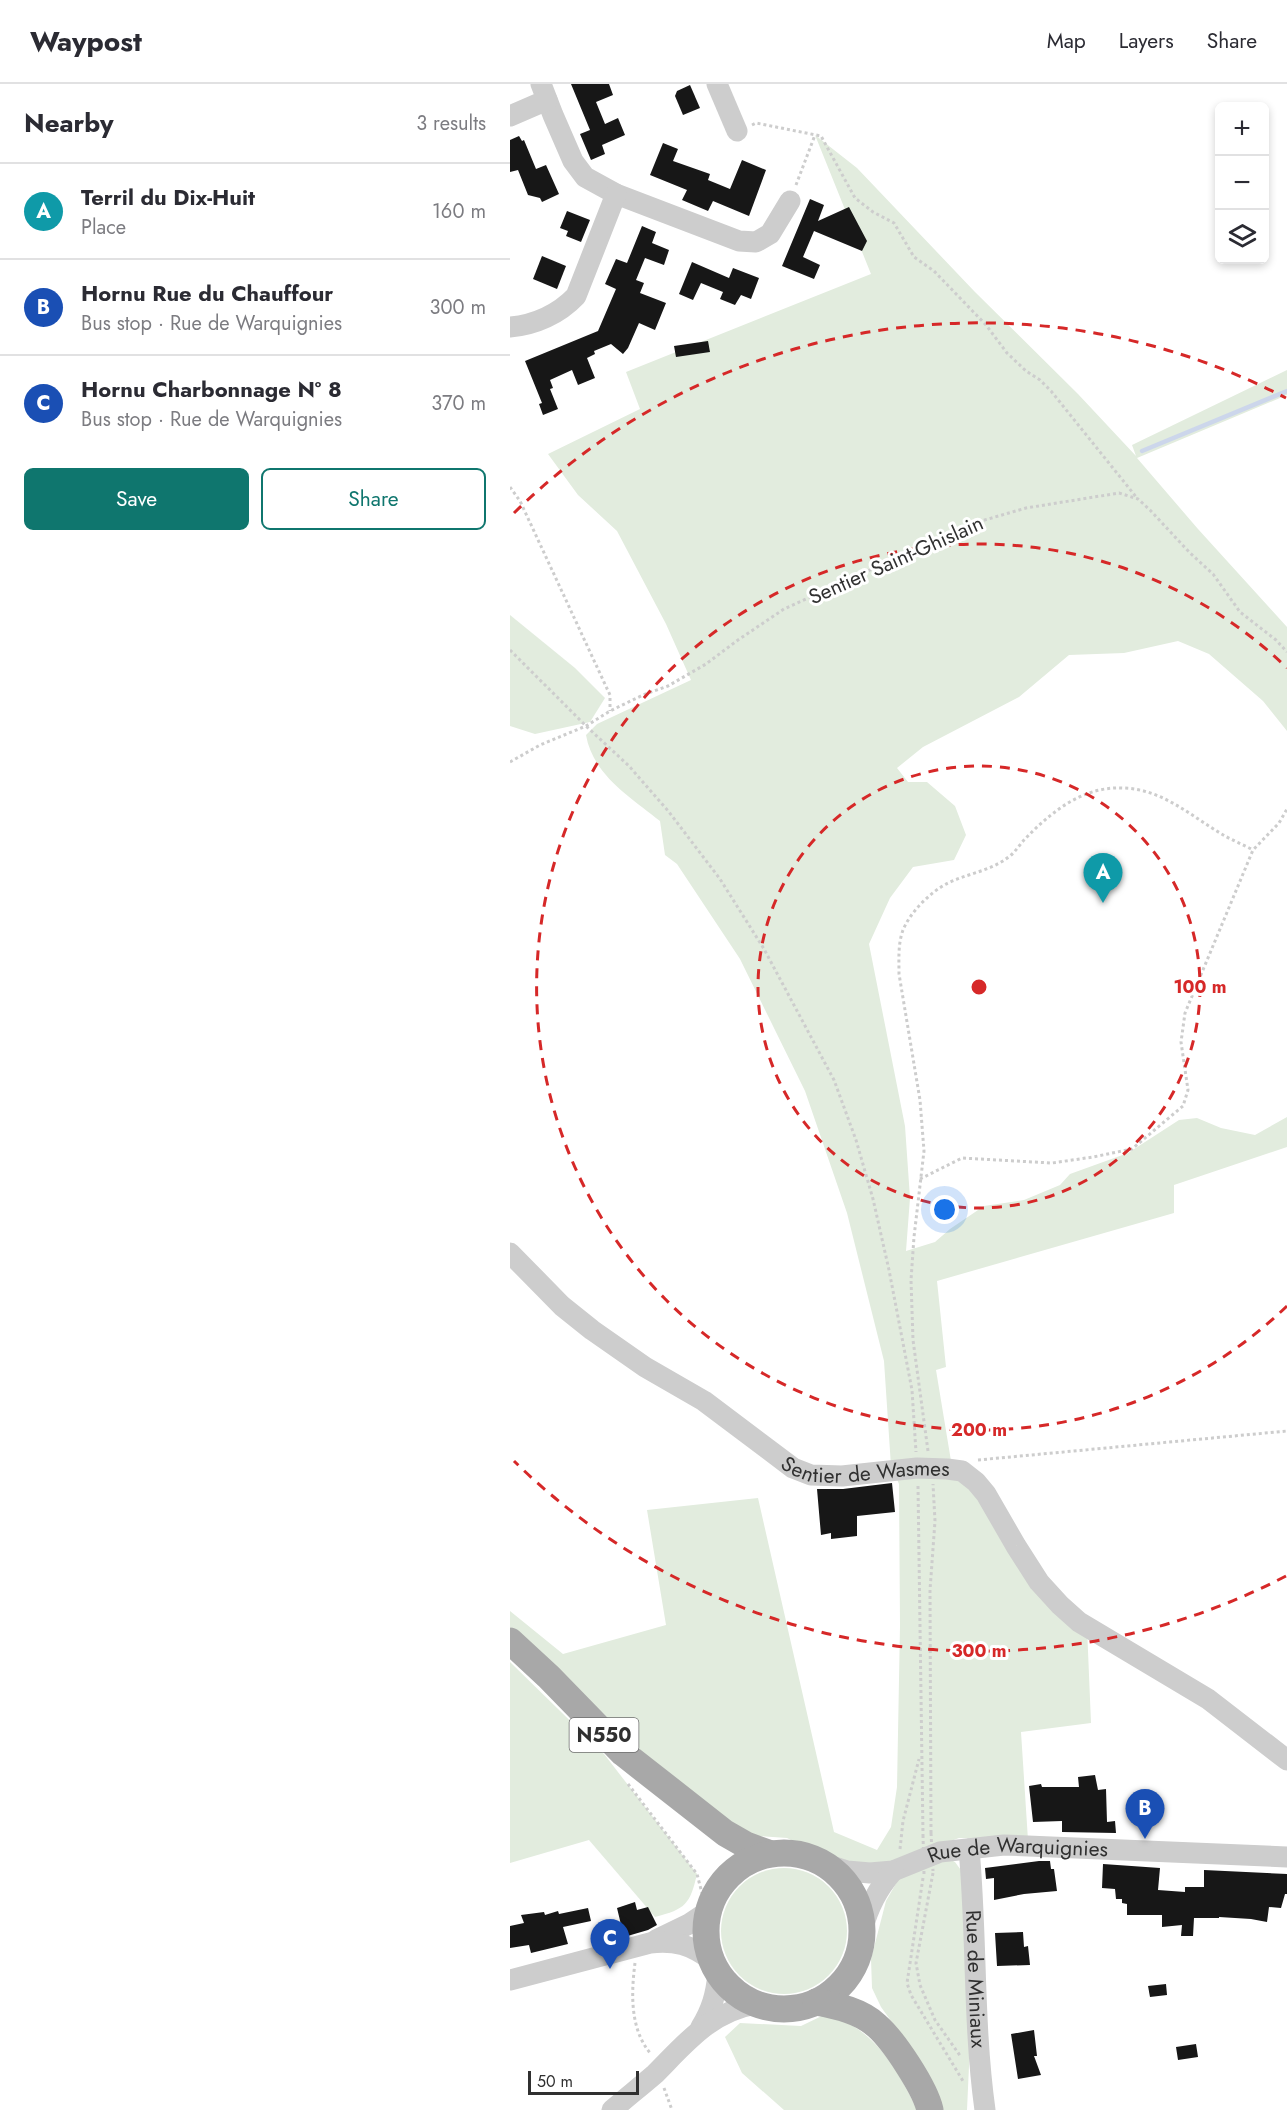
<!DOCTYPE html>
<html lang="en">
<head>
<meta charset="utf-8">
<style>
	:root { --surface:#fff; --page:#f2f2f3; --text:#2b2b33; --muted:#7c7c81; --line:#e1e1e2; --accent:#0f766e }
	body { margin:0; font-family:Jost,sans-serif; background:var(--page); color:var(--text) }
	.controls { position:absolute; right:18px; top:18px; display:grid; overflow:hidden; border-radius:9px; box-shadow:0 3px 9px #0003 }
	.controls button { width:54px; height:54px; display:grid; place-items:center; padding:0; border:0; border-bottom:2px solid var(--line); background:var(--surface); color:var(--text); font:30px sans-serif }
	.scale { position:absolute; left:18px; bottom:15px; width:111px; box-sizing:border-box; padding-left:6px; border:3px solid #303030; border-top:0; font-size:16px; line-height:21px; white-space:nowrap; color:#303030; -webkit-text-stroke:4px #fff; paint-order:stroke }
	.you { position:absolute; left:435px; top:1126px; width:21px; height:21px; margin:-15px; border:4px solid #fff; border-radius:50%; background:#1a73e8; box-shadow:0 0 0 9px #1a73e833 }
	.badge { display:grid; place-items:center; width:39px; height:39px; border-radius:50%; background:var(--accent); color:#fff; font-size:20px; font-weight:700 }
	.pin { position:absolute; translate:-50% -50px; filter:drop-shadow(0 2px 3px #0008) }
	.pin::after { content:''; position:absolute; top:32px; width:21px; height:18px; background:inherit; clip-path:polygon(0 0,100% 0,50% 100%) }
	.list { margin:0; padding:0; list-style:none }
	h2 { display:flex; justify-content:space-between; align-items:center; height:78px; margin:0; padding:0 24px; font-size:26px }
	h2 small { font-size:20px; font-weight:400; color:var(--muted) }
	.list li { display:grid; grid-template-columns:39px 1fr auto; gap:18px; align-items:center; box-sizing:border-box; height:96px; padding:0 24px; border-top:2px solid var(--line) }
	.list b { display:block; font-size:22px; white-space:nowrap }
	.list p { margin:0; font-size:20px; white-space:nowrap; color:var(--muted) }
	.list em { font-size:20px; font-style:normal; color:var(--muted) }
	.actions { display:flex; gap:12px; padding:18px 24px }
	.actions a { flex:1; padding:14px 0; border:2px solid var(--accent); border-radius:9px; text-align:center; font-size:21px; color:var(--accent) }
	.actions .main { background:var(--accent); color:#fff }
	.icon { flex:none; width:33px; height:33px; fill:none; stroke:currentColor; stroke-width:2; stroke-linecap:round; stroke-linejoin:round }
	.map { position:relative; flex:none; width:777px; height:2026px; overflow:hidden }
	header { display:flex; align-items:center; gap:36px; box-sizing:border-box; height:84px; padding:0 30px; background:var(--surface); border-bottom:2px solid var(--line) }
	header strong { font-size:28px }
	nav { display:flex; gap:33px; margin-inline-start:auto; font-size:21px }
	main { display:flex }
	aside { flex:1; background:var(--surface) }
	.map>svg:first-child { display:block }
	.green { fill:#e2ecde }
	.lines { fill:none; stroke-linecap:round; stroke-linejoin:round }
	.stream { stroke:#ccd6eb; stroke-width:4.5 }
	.building { fill:#171717 }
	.path { stroke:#cdcdcd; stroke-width:3; stroke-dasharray:3 3; stroke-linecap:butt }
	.minor { stroke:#cdcdcd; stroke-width:21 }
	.major { stroke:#a8a8a8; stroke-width:27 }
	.path-bridge { stroke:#cdcdcd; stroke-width:3; stroke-dasharray:3 3; stroke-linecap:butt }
	.ring { fill:none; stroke:#d62828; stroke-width:3; stroke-dasharray:10 8 }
	.labels { text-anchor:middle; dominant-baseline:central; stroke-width:6; stroke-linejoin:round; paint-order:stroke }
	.shield { fill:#fff; stroke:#6e6e6e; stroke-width:1.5 }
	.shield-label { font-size:20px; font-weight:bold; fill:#303030 }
	.street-label { font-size:21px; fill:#303030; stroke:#fff }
	.centre { fill:#d62828; stroke:#fff; stroke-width:3 }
	.ring-label { font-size:18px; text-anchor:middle; font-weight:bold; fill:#d62828; stroke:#fff; stroke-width:6; stroke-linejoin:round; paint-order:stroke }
</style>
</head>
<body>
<header>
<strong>Waypost</strong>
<nav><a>Map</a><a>Layers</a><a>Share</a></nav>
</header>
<main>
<aside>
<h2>Nearby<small>3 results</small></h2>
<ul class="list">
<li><span class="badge" style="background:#0f9aa8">A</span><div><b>Terril du Dix-Huit</b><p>Place</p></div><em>160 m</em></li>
<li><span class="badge" style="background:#1a4fb4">B</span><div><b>Hornu Rue du Chauffour</b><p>Bus stop · Rue de Warquignies</p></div><em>300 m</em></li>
<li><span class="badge" style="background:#1a4fb4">C</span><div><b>Hornu Charbonnage N° 8</b><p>Bus stop · Rue de Warquignies</p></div><em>370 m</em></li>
</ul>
<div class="actions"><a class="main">Save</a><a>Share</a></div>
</aside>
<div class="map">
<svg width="777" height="2026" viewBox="0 0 777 2026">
	<rect width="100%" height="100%" fill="#fff"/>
	<g class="green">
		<path d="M305 51 347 84 465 208 568 310 626 372 622 361 777 286V311L627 374 688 445 777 543V647L753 617 699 570 668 557 614 569 559 571 509 613 413 663 387 684 398 698H417L445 722 456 751 444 776 403 783 380 814 359 860 395 1042 400 1114 396 1167 425 1158 440 1145 474 1122 514 1116 550 1101 560 1090 618 1069 669 1036 687 1034 711 1044 745 1051 777 1033V1063L664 1101V1129L427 1197 436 1283 426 1286 441 1377 577 1543 581 1639 511 1648 518 1756 449 1754 370 1783 336 1778 305 1768 277 1754 248 1752 217 1738 157 1694 0 1543V1527L53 1570 156 1541 137 1426 248 1414 324 1748 367 1766 381 1743 387 1703 390 1542 389 1400 381 1382 374 1277 337 1129 295 1007 230 875 167 780 155 771 150 737C120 713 83 691 76 651L87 640 181 596 156 540 107 447 68 411 38 370 130 325 116 288 361 190Z"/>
		<polygon points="0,531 65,584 95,614 80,638 25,650 0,642"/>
		<path d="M0 1578 94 1670 187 1790C180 1820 176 1825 145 1833L79 1756 0 1779Z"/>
		<polygon points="439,1775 445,1778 453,1789 460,1960 457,2026 430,2026 410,1977 371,1923 362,1904 361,1875 376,1817 392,1789"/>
		<circle cx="274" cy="1847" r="63"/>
		<path d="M318 1929C327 1933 336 1937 343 1942 374 1961 392 1994 407 2026H274L232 1989 215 1953 230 1939 291 1942Z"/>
	</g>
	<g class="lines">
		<polyline class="stream" points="632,367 777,307"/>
	</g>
	<g class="building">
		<polygon points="61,0 99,0 103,11 86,18 95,40 108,34 115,51 92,61 95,70 81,76 70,50 80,46"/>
		<polygon points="180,1 190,24 173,31 165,12 167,7"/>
		<polygon points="9,52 12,57 14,56 26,85 36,81 49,110 32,118 30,114 18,111 8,86 0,88 0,56"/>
		<polygon points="153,59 168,65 163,77 200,90 198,96 220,105 232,76 256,86 239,132 203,117 198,127 172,116 177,106 140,91"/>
		<polygon points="300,115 314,121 308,137 339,123 357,157 352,167 304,147 293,173 310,181 304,195 272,182"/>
		<polygon points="57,127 80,136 71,158 56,152 58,147 50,144"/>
		<polygon points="132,142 146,148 142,159 159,166 154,181 135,174 126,196 134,199 130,209 156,219 145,246 129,239 118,264 113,270 101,260 84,267 85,270 77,274 85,294 68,301 62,286 40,296 43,304 40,305 48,325 33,331 29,320 32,319 15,277 88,247 106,205 95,200 106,175 117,179"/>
		<polygon points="32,172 56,182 47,205 23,195"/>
		<polygon points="182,178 219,194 223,184 249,194 241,215 231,211 225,221 210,215 213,208 191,199 183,216 169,210"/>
		<polygon points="198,257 200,268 166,273 164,262"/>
		<polygon points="382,1399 385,1428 347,1432 347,1452 321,1455 321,1449 311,1451 307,1405 333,1405"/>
		<polygon points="585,1691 588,1706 596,1705 597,1738 605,1737 606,1749 552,1748 552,1737 523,1738 519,1702 531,1700 532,1703 569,1703 568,1693"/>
		<polygon points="529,1777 540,1777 541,1785 544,1785 547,1807 514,1810 484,1816 484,1794 476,1795 475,1784"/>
		<polygon points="593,1780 650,1784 648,1806 675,1808 675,1803 694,1803 694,1786 777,1790 777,1810 775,1810 771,1824 759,1823 757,1838 741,1835 709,1833 709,1834 684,1834 683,1852 671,1852 672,1841 652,1843 652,1831 617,1831 617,1820 612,1819 612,1815 606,1815 605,1805 592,1804"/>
		<polygon points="125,1818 127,1826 138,1823 147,1841 138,1846 114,1853 107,1824"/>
		<polygon points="78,1824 81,1837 53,1843 58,1860 21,1869 19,1861 0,1864 0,1842 14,1839 11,1831 34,1828 35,1831 48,1827 49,1830"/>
		<polygon points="513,1848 514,1863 518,1862 520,1881 487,1882 485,1849"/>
		<polygon points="656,1900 657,1911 640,1913 638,1902"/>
		<polygon points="524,1946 527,1972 524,1972 531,1991 508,1995 501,1950"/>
		<polygon points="686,1960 688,1973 668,1976 666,1963"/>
	</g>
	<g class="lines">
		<g class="path">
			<polyline points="242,41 246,39 311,52 345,114 363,128 384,139 404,173 424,187 476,241 497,269 516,287 530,296 541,307 627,414"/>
			<polyline points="286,101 305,51"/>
			<polyline points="0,403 10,417 100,611 100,627"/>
			<polyline points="0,566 76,642 119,682 159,728 210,795 254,865 324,996 346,1056 363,1115 379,1186 402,1306 406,1368"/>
			<polyline points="0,678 30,661 76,642 100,627 133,611 158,602 196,580 228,556 274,525 461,440 516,424 609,409 628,415 640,426 680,469 703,490 730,528 766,556 777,568"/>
			<polyline points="410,1095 452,1074 542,1079 583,1073 622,1065 673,1022 678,1006 671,958 675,929 743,766 769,739 777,725"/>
			<path d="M418 1367 403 1256 401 1196 404 1153 414 1067 410 1016 389 890C389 876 388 862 392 849 398 830 420 808 438 799 459 789 481 787 500 772 506 767 510 760 515 755 541 728 573 702 613 704 653 705 682 733 715 752 724 757 734 761 743 766"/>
			<polyline points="468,1376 777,1347"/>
			<polyline points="408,1402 413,1751"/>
			<polyline points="118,1700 187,1790 193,1813"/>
			<polyline points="421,1749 420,1506 425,1437 423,1400"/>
			<polyline points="390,1765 393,1737 409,1675"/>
			<polyline points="423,1789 406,1879 410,1901 425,1936 451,1973"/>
			<polyline points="413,1794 397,1899 401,1911 453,1997"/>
			<path d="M125 1879C121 1910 120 1946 141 1970"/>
			<polyline points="154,2004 162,2026"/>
		</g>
		<g class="minor">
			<polyline points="31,0 43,31 63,77 75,93 106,110 229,157 246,158 260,150 280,117"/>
			<polyline points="207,0 227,47"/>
			<polyline points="0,32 37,16"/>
			<path d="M0 243C25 241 49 230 66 212L106 110"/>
			<path id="s1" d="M0 1169 52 1222 82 1246 135 1283 194 1317 283 1384 301 1391 332 1392 407 1384 437 1385 452 1387 466 1398 476 1410 506 1462 529 1498 550 1521 569 1538 698 1615 777 1676"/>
			<path id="s2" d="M459 1765C467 1852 463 1940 475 2026"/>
			<path id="s3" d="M315 1780 337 1787 360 1789 383 1787 430 1768 494 1761 777 1773"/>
			<path d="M352 1846C359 1822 367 1806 383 1787"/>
			<polyline points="146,1856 179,1840 197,1828"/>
			<path d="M0 1896 140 1859C165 1856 181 1861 201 1876"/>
			<path d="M191 1943C202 1925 206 1910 208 1890"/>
			<path d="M102 2026C116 2014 131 2002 145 1990 176 1959 200 1928 246 1920"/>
		</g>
		<g class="major">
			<polyline points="0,1557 39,1593 113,1669 215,1749 236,1761 258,1769"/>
			<circle cx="274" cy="1847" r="78"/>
			<path d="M306 1918C328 1922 351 1927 367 1942 384 1957 415 2004 420 2026"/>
		</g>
		<g class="path-bridge">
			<polyline points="421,1749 423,1787"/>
			<polyline points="413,1751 414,1790"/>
		</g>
	</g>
	<g class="ring">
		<circle cx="469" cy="903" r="221"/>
		<path d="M777 1222A443 443 0 1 1 777 584"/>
		<path d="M776 1492A664 664 0 0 1 4 1377M4 429A664 664 0 0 1 776 314"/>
	</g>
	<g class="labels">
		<rect class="shield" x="59.5" y="1634" width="69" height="34" rx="4.5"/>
		<g class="shield-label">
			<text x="94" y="1651">N550</text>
		</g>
		<g class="street-label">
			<text transform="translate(386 476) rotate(-24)">Sentier Saint-Ghislain</text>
			<text stroke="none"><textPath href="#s1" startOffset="430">Sentier de Wasmes</textPath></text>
			<text stroke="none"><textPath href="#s3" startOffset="198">Rue de Warquignies</textPath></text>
			<text stroke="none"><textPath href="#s2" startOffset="130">Rue de Miniaux</textPath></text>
		</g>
	</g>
	<circle cx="469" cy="903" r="9" class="centre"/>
	<g class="ring-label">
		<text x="690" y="909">100 m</text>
		<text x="469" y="1352">200 m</text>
		<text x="469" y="1573">300 m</text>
	</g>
</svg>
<div class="controls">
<button>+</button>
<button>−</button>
<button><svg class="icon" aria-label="layers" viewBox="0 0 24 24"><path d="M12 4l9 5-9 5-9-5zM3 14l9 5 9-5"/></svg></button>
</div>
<div class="scale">50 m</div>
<div class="you"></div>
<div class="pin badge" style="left:593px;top:819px;background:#0f9aa8">A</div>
<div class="pin badge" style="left:635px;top:1755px;background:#1a4fb4">B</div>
<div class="pin badge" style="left:100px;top:1885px;background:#1a4fb4">C</div>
</div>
</main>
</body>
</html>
